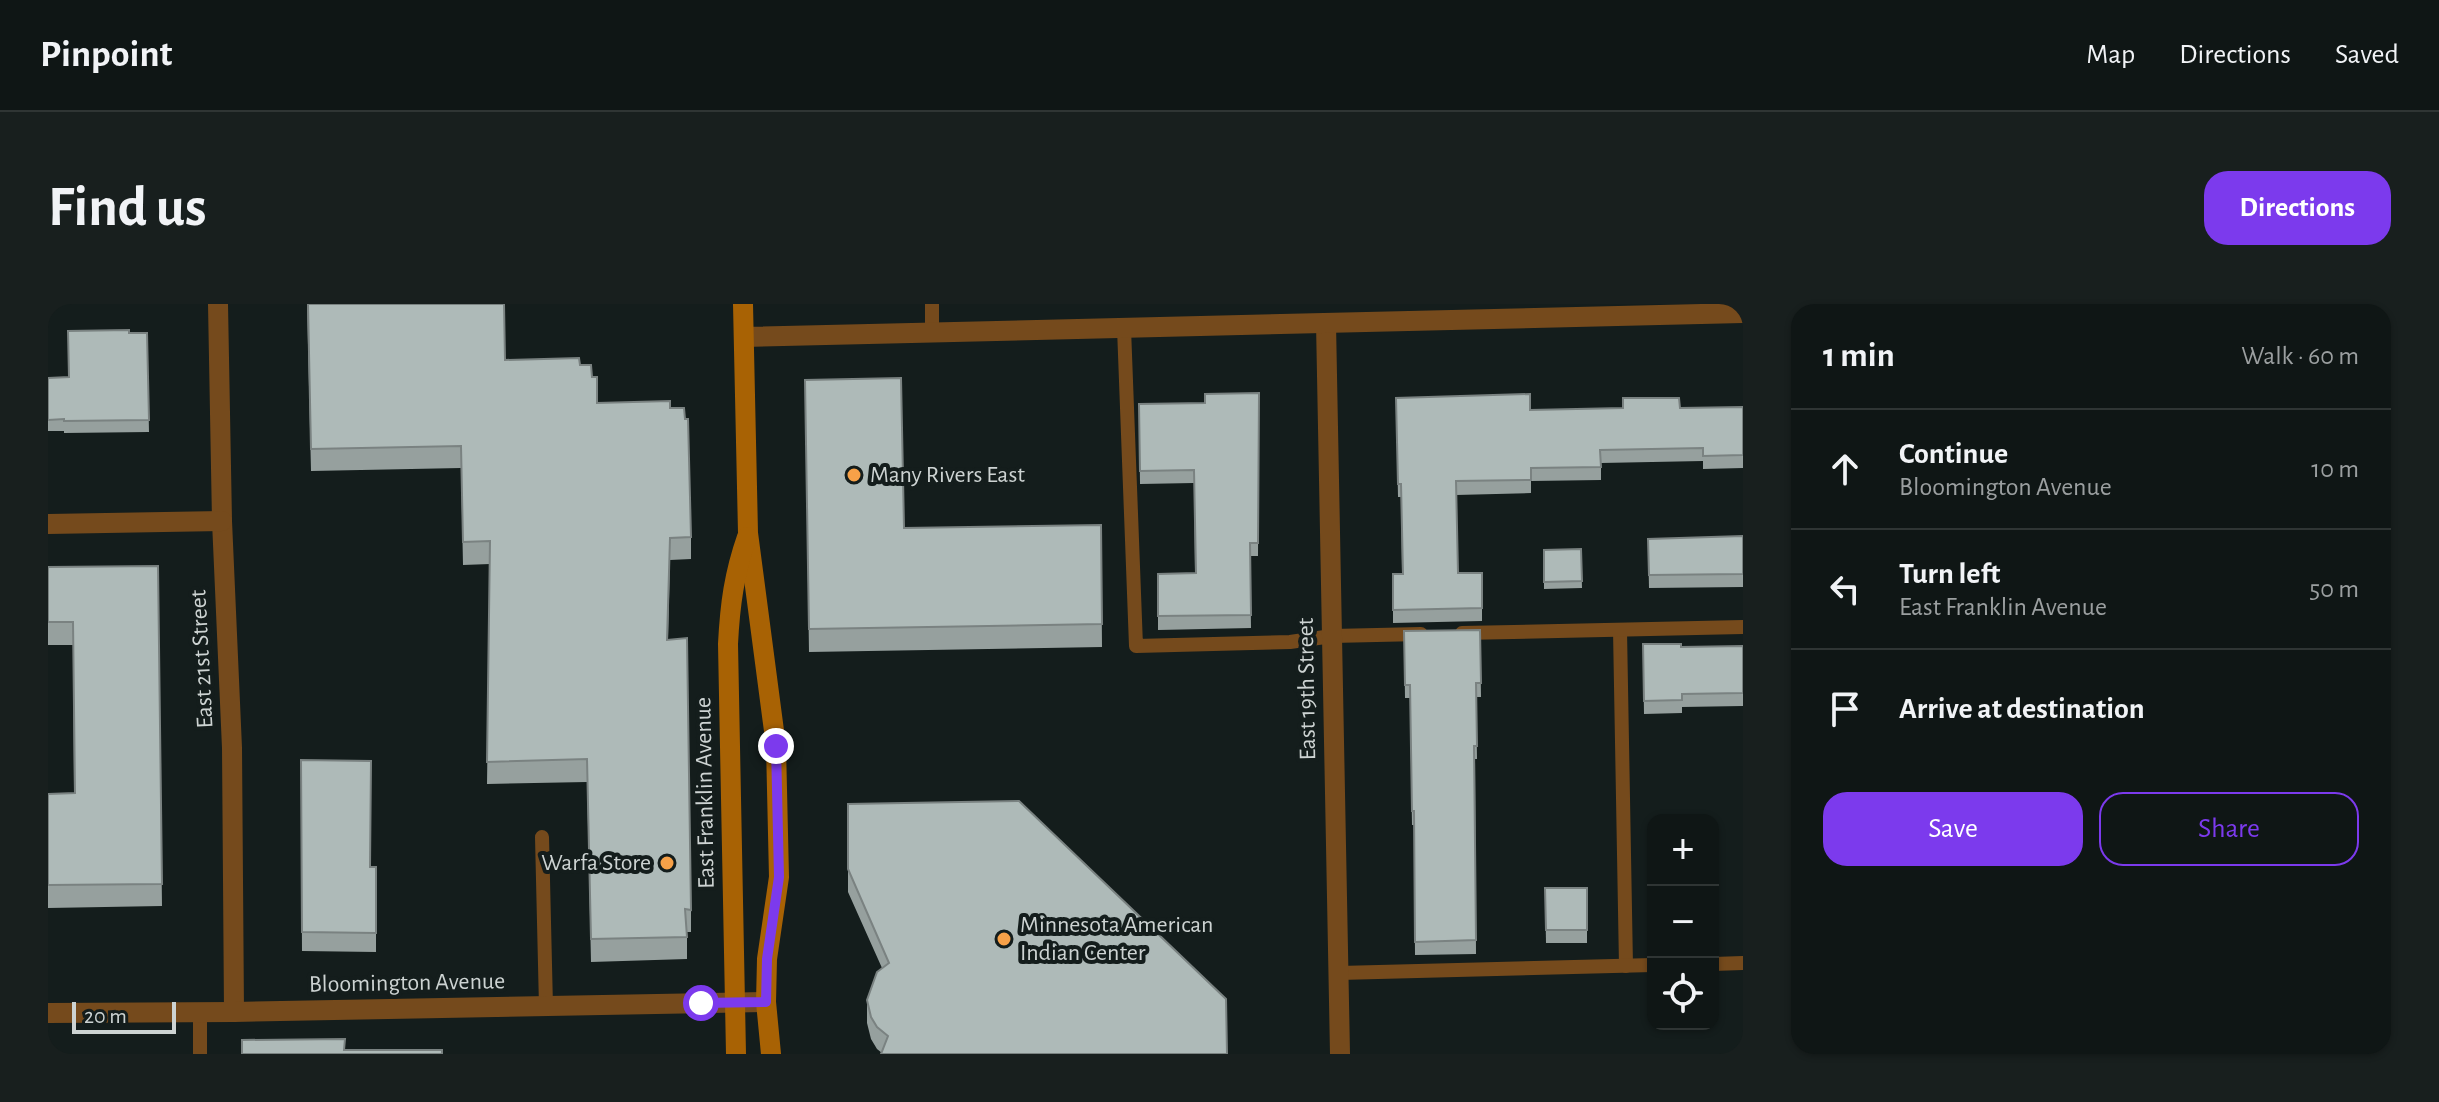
<!DOCTYPE html>
<html lang="en">
<head>
<meta charset="utf-8">
<style>
	:root { --surface:#0f1615; --page:#181f1e; --text:#f1f3f6; --muted:#9b9fa0; --line:#2f3534; --accent:#7c3aed }
	body { margin:0; font-family:"Alegreya Sans",sans-serif; background:var(--page); color:var(--text) }
	.controls { position:absolute; right:24px; bottom:24px; display:grid; overflow:hidden; border-radius:16px; box-shadow:0 2px 6px #0004 }
	.controls button { width:72px; height:72px; display:grid; place-items:center; padding:0; border:0; border-bottom:2px solid var(--line); background:var(--surface); color:var(--text); font:40px sans-serif }
	.scale { position:absolute; left:24px; bottom:20px; width:104px; box-sizing:border-box; padding-left:8px; border:4px solid #cdd3d2; border-top:0; font-size:22px; line-height:28px; white-space:nowrap; color:#cdd3d2; -webkit-text-stroke:6px #141d1c; paint-order:stroke }
	.stop { position:absolute; width:24px; height:24px; margin:-18px; border:6px solid #7c3aed; border-radius:50%; background:#fff }
	.stop.end { background:#7c3aed; border-color:#fff; box-shadow:0 2px 8px #0008 }
	.list { margin:0; padding:0; list-style:none }
	h2 { display:flex; justify-content:space-between; align-items:center; height:104px; margin:0; padding:0 32px; font-size:34px }
	h2 small { font-size:26px; font-weight:400; color:var(--muted) }
	.list li { display:grid; grid-template-columns:52px 1fr auto; gap:24px; align-items:center; box-sizing:border-box; height:120px; padding:0 32px; border-top:2px solid var(--line) }
	.list b { display:block; font-size:30px; white-space:nowrap }
	.list p { margin:0; font-size:26px; white-space:nowrap; color:var(--muted) }
	.list em { font-size:26px; font-style:normal; color:var(--muted) }
	.actions { display:flex; gap:16px; padding:24px 32px }
	.actions a { flex:1; padding:18px 0; border:2px solid var(--accent); border-radius:24px; text-align:center; font-size:28px; color:var(--accent) }
	.actions .main { background:var(--accent); color:#fff }
	.icon { flex:none; width:44px; height:44px; fill:none; stroke:currentColor; stroke-width:2; stroke-linecap:round; stroke-linejoin:round }
	.map { position:relative; flex:none; width:1695px; height:750px; overflow:hidden; border-radius:24px }
	header { display:flex; align-items:center; gap:48px; box-sizing:border-box; height:112px; padding:0 40px; background:var(--surface); border-bottom:2px solid var(--line) }
	header strong { font-size:38px }
	nav { display:flex; gap:44px; margin-inline-start:auto; font-size:28px }
	.intro { display:flex; align-items:center; justify-content:space-between; box-sizing:border-box; height:192px; padding:0 48px }
	h1 { margin:0; font-size:56px }
	.button { padding:20px 36px; border-radius:24px; background:var(--accent); color:#fff; font-size:28px; font-weight:700 }
	main { display:flex; gap:48px; padding:0 48px }
	aside { flex:1; background:var(--surface); border-radius:24px; box-shadow:0 2px 6px #0004 }
	.map>svg:first-child { display:block }
	.lines { fill:none; stroke-linecap:round; stroke-linejoin:round }
	.service { stroke:#754a1c; stroke-width:14 }
	.minor { stroke:#754a1c; stroke-width:20 }
	.tertiary { stroke:#754a1c; stroke-width:20 }
	.secondary { stroke:#a86204; stroke-width:20 }
	.wall { fill:#96a09e }
	.building { fill:#aebab8; stroke:#7a8281; stroke-width:2 }
	.route { stroke:#7c3aed; stroke-width:10 }
	.poi-dot { fill:#f7a148; stroke:#141d1c; stroke-width:3 }
	.labels { text-anchor:middle; dominant-baseline:central; stroke-width:8; stroke-linejoin:round; paint-order:stroke }
	.poi-label { font-size:24px; fill:#cdd3d2; stroke:#141d1c; text-anchor:start }
	.street-label { font-size:24px; fill:#cdd3d2; stroke:#141d1c }
</style>
</head>
<body>
<header>
<strong>Pinpoint</strong>
<nav><a>Map</a><a>Directions</a><a>Saved</a></nav>
</header>
<div class="intro"><h1>Find us</h1><a class="button">Directions</a></div>
<main>
<div class="map">
<svg width="1695" height="750" viewBox="0 0 1695 750">
	<rect width="100%" height="100%" fill="#141d1c"/>
	<g class="lines">
		<g class="service">
			<polyline points="884,0 884,29"/>
			<polyline points="1076,24 1088,342 1242,338 1284,332 1373,330"/>
			<polyline points="1572,326 1578,662"/>
			<polyline points="1414,329 1695,323"/>
			<polyline points="494,533 498,703"/>
			<polyline points="1665,660 1695,659"/>
			<polyline points="1291,669 1605,661"/>
			<polyline points="152,708 152,750"/>
		</g>
		<g class="minor">
			<polyline points="170,0 174,217 184,444 186,708"/>
			<polyline points="1278,19 1292,750"/>
			<polyline points="696,33 1695,9"/>
			<polyline points="0,220 174,217"/>
		</g>
		<polyline class="tertiary" points="0,709 186,708 718,698"/>
		<g class="secondary">
			<polyline points="695,0 700,229 728,442 731,573 719,655 718,698 723,750"/>
			<path d="M688 750 680 340C682 301 686 270 699 233"/>
		</g>
	</g>
	<g class="wall">
		<polygon points="259,0 457,56 532,61 544,73 549,99 622,104 643,233 643,255 622,256 620,336 643,606 643,628 639,628 639,655 543,658 539,478 439,480 442,260 415,261 413,164 263,167"/>
		<polygon points="81,29 99,29 101,128 16,129 16,127 0,127 0,74 21,73"/>
		<polygon points="757,76 856,224 1053,221 1054,343 761,348"/>
		<polygon points="1211,89 1210,252 1202,252 1203,324 1110,326 1110,270 1147,269 1146,179 1092,180 1091,100 1157,99"/>
		<polygon points="1348,94 1482,106 1695,103 1695,164 1655,165 1655,157 1553,159 1553,176 1483,177 1483,189 1408,191 1410,269 1434,269 1434,317 1345,319 1345,270 1354,270 1353,193 1350,193"/>
		<polygon points="1695,232 1695,283 1601,284 1600,235"/>
		<polygon points="1533,245 1534,284 1496,285 1496,246"/>
		<polygon points="110,262 114,602 0,604 0,490 26,489 25,341 0,341 0,263"/>
		<polygon points="1432,326 1433,393 1428,393 1429,455 1427,455 1428,650 1367,651 1366,521 1364,521 1362,394 1357,394 1356,327"/>
		<polygon points="1595,340 1633,343 1695,342 1695,402 1634,403 1634,409 1596,410"/>
		<polygon points="253,456 322,563 328,563 328,648 254,647"/>
		<polygon points="971,497 834,749 829,745 823,735 819,719 819,696 834,664 800,588 800,500"/>
		<polygon points="1497,584 1539,584 1539,639 1498,639"/>
	</g>
	<g class="building">
		<polygon points="260,0 456,0 457,56 531,54 532,61 543,61 544,73 549,73 549,99 622,97 622,104 636,104 637,115 640,115 643,233 622,234 619,336 639,334 643,606 637,605 639,633 543,635 539,455 439,458 442,237 415,238 413,142 263,145"/>
		<polygon points="81,26 81,29 99,29 101,116 16,117 16,115 0,116 0,74 21,73 20,27"/>
		<polygon points="853,74 856,224 1053,221 1054,320 761,325 757,76"/>
		<polygon points="1211,89 1210,239 1202,239 1203,311 1110,312 1110,270 1148,269 1146,166 1092,167 1091,100 1157,99 1157,90"/>
		<polygon points="1482,90 1482,106 1575,104 1575,94 1631,94 1632,104 1695,103 1695,151 1655,152 1655,144 1552,146 1553,163 1483,164 1483,176 1408,177 1410,269 1434,269 1434,304 1345,306 1345,270 1355,270 1353,180 1350,180 1348,94"/>
		<polygon points="1695,232 1695,270 1601,271 1600,235"/>
		<polygon points="1533,245 1534,277 1496,278 1496,246"/>
		<polygon points="110,262 114,580 0,581 0,490 27,489 25,318 0,318 0,263"/>
		<polygon points="1432,326 1433,379 1428,379 1429,442 1426,442 1428,636 1367,638 1366,507 1364,507 1362,381 1357,381 1356,327"/>
		<polygon points="1595,340 1633,340 1633,343 1695,342 1695,389 1634,390 1634,396 1596,397"/>
		<polygon points="253,456 323,457 322,563 328,563 328,629 254,628"/>
		<polygon points="971,497 1178,695 1179,750 833,750 840,732 829,723 823,713 819,696 829,668 841,659 800,565 800,500"/>
		<polygon points="1497,584 1539,584 1539,626 1498,626"/>
		<polygon points="297,735 296,746 394,746 394,750 194,750 194,736"/>
	</g>
	<g class="lines">
		<polyline class="route" points="653,699 718,698 719,655 731,573 728,442"/>
	</g>
	<g class="poi-dot">
		<circle cx="806" cy="171" r="8"/>
		<circle cx="619" cy="559" r="8"/>
		<circle cx="956" cy="635" r="8"/>
	</g>
	<g class="labels">
		<g class="poi-label">
			<text x="822" y="171">Many Rivers East</text>
			<text x="603" y="559" text-anchor="end">Warfa Store</text>
			<text x="972" y="621">Minnesota American<tspan x="972" dy="28">Indian Center</tspan></text>
		</g>
		<g class="street-label">
			<text transform="translate(154 355) rotate(-93)">East 21st Street</text>
			<text transform="translate(1259 385) rotate(-91)">East 19th Street</text>
			<text transform="translate(657 489) rotate(-91)">East Franklin Avenue</text>
			<text transform="translate(359 679) rotate(-1)">Bloomington Avenue</text>
		</g>
	</g>
</svg>
<div class="controls">
<button>+</button>
<button>−</button>
<button><svg class="icon" aria-label="locate" viewBox="0 0 24 24"><circle cx="12" cy="12" r="6"/><path d="M12 2v4M12 18v4M2 12h4M18 12h4"/></svg></button>
</div>
<div class="scale">20 m</div>
<div class="stop" style="left:653px;top:699px"></div>
<div class="stop end" style="left:728px;top:442px"></div>
</div>
<aside>
<h2>1 min<small>Walk · 60 m</small></h2>
<ul class="list">
<li><svg class="icon" aria-label="ahead" viewBox="0 0 24 24"><path d="M12 20V5M6 11l6-6 6 6"/></svg><div><b>Continue</b><p>Bloomington Avenue</p></div><em>10 m</em></li>
<li><svg class="icon" aria-label="left" viewBox="0 0 24 24"><path d="M17 20v-9H6M10 6l-5 5 5 5"/></svg><div><b>Turn left</b><p>East Franklin Avenue</p></div><em>50 m</em></li>
<li><svg class="icon" aria-label="arrive" viewBox="0 0 24 24"><path d="M6 21V4h12l-3 4 3 4H6"/></svg><div><b>Arrive at destination</b></div></li>
</ul>
<div class="actions"><a class="main">Save</a><a>Share</a></div>
</aside>
</main>
</body>
</html>
